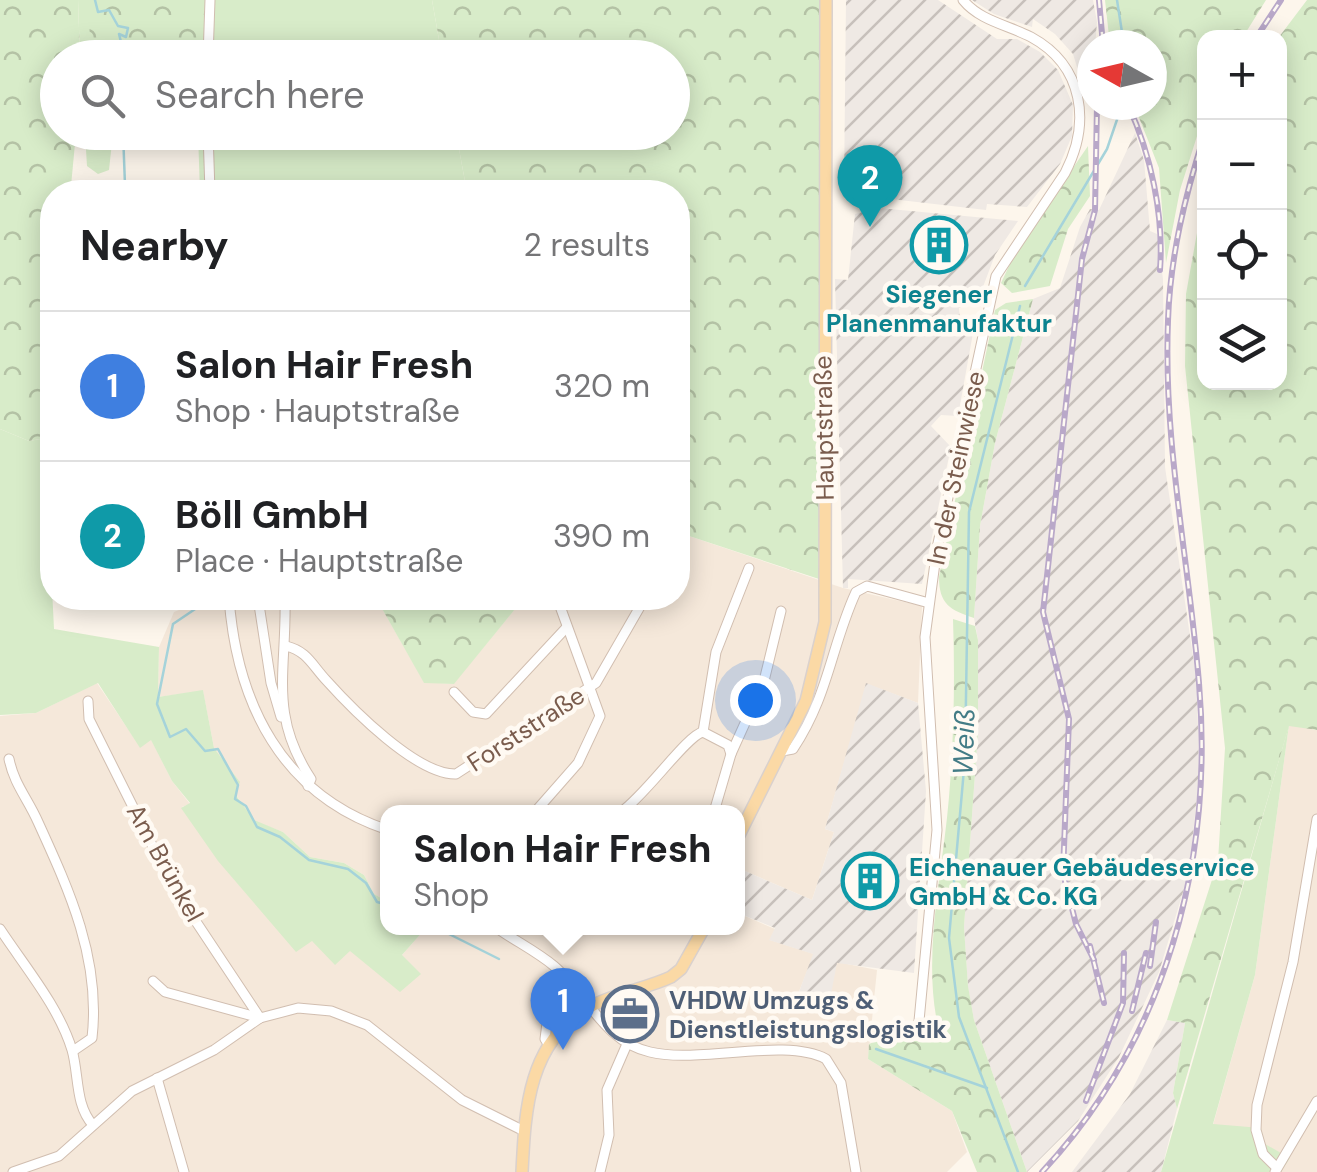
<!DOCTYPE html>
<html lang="en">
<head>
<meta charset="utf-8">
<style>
	:root { --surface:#fff; --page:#f6f6f6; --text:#202124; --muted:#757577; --line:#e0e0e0; --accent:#b45309 }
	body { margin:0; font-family:"DM Sans",sans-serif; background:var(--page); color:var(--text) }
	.controls { position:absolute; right:30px; top:30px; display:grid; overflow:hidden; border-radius:20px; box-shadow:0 5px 25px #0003 }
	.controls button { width:90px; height:90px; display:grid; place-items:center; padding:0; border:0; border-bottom:2px solid var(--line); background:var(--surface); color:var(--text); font:50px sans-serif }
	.compass { position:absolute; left:1077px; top:30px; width:90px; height:90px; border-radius:50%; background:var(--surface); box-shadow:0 5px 25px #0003; rotate:278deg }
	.you { position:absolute; left:755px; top:700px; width:35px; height:35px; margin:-25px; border:8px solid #fff; border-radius:50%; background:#1a73e8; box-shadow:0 0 0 15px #1a73e833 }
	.badge { display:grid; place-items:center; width:65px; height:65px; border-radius:50%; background:var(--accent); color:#fff; font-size:32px; font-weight:700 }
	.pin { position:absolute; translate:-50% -82px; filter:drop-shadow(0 2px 5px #0008) }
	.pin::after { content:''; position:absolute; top:52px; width:35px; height:30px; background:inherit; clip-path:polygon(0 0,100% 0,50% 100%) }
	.popup { position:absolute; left:380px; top:805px; width:365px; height:130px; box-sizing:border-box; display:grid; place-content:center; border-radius:20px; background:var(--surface); filter:drop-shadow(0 2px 8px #0005); font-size:32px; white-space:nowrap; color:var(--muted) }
	.popup b { font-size:38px; color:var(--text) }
	.popup::after { content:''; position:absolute; left:50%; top:100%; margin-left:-20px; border:20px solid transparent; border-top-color:var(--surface) }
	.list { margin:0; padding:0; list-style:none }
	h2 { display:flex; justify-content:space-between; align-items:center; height:130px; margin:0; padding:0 40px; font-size:42px }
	h2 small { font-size:32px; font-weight:400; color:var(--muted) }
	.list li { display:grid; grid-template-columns:65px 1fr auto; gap:30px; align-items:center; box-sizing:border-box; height:150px; padding:0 40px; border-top:2px solid var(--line) }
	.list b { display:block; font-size:38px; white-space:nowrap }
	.list p { margin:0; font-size:32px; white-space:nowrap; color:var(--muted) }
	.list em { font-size:32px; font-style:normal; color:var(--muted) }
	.icon { flex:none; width:55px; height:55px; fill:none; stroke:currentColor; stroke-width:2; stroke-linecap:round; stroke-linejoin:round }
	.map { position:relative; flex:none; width:1317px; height:1172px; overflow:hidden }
	.search { position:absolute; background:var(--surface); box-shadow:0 5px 25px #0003; left:40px; top:40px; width:650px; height:110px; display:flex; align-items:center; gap:25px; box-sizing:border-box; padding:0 35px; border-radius:55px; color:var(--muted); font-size:38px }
	.panel { position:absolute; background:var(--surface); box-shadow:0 5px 25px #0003; left:40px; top:180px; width:650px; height:430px; border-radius:40px }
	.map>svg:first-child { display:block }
	.residential { fill:#f5e8da }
	.industrial { fill:url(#industrial-furrows) }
	.green { fill:#d8ecc9 }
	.forest { fill:url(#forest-crowns) }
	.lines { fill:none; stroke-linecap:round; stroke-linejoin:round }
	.stream { stroke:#a5d3da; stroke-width:2.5 }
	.minor-casing { stroke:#d1beb0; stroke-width:11 }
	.major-casing { stroke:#dad1cd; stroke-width:14 }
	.minor { stroke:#fff; stroke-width:9 }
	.major { stroke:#fbd9a5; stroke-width:11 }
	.rail-casing { stroke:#b9a8c9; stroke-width:6 }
	.rail { stroke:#fffaf3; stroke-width:2.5; stroke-dasharray:8; stroke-linecap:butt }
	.labels { text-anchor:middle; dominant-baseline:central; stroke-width:9; stroke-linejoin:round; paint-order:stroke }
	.culture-label { font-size:25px; font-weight:bold; fill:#0d838f; stroke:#fffaf3 }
	.street-label { font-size:25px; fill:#7a5c4d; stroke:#fffaf3 }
	.service-label { font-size:25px; font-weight:bold; fill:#4e5e75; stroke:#fffaf3; text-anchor:start }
	.water-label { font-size:28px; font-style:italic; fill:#437c86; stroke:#fffaf3 }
</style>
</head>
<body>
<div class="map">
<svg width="1317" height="1172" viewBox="0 0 1317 1172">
	<defs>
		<pattern id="industrial-furrows" width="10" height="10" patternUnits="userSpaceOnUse" patternTransform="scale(2.5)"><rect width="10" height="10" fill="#efe9e4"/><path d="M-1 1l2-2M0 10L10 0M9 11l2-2" fill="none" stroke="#c7c0bb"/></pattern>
		<pattern id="forest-crowns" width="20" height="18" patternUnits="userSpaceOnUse" patternTransform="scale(2.5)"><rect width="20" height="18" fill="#d8ecc9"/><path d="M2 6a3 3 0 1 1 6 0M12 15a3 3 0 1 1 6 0" fill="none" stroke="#b4c2a5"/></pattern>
	</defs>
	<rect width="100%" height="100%" fill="#fdf6ec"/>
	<g class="residential">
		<polygon points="678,457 684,458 683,534 843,588 922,606 918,703 867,684 825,829 834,832 812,900 738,868 738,812 388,812 388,902 374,894 364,875 344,863 310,857 283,832 254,821 234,792 239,781 214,748 203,691 158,697 159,647 174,612 209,598 376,598 424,682 453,684 524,598 678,598"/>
		<polygon points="97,683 140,747 151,739 172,781 190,804 182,807 312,941 350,951 402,955 426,928 738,928 738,913 775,929 770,940 814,954 796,999 837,962 877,970 868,1059 952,1111 967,1152 947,1172 0,1172 0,716 36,713"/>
		<polygon points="1289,725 1317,730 1317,1172 1281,1172 1290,1158 1213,1125 1255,975"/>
	</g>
	<g class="industrial">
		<polygon points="846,0 938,0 997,39 1017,39 1040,52 1058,70 1073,105 1072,136 1060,164 1027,207 987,204 986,210 848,194 844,188"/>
		<polygon points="972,0 1093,0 1097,22 1092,85 1085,93 1073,54 1055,34 1033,19 1032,27 994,14"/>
		<polygon points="1135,133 1144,160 1150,231 1157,234 1163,279 1165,467 1197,683 1199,777 1189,872 1159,972 1119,1057 1078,1121 1027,1172 974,1020 968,987 964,927 978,732 978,640 974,618 980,526 995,443 1033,299 1060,288 1080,227 1090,209 1099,210"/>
		<polygon points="879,208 1018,221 995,255 978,300 959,308 960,322 973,333 958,416 941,415 931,426 951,447 922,584 848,579 848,588 843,588 835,279 848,280 855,214"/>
		<polygon points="866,683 918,703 926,791 914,973 837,963 831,994 796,1000 813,954 769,940 775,928 738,913 738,868 812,900 834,832 825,829"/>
		<polygon points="1167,1020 1185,1023 1173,1093 1177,1109 1161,1172 1072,1172 1130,1094"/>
	</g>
	<g class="green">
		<polygon points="78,0 432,0 442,57 80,57"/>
		<polygon points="85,133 113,133 109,170 98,174 87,166"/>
		<polygon points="198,133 456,133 467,192 200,192"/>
		<polygon points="0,429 29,441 52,437 52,499 48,508 54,629 159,647 158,697 203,690 214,748 240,782 235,794 254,820 283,832 310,857 344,863 364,875 374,894 388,902 388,928 426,928 402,955 421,974 400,992 350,951 335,965 312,941 296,952 218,861 181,808 190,803 172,781 151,740 140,748 98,683 36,713 0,715"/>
		<polygon points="1289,725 1255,975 1213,1124 1261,1128 1265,1144 1290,1158 1281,1172 1161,1172"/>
	</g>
	<g class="forest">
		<polygon points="0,0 78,0 80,57 58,58 58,132 76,133 71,186 68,192 52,192 52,437 29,441 0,429"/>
		<polygon points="89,0 206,0 204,57 90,57"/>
		<polygon points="432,0 820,0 819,579 683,534 684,458 678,457 678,192 467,192 456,133 672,132 672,58 442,57"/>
		<polygon points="1105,0 1266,0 1243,37 1204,38 1204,114 1180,190 1166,263 1159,168 1134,105 1152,105 1152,45 1110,45"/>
		<polygon points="1307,0 1317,0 1317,730 1289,726 1177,1109 1173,1093 1185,1023 1167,1020 1218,861 1225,748 1185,366 1186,294 1204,194 1204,382 1280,382 1279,37"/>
		<polygon points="1088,146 1090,196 1068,229 1050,286 1012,293 1001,283 1016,251"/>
		<path d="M1033 299 995 443 980 526 974 618C950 610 939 604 939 577L995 310 1006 303Z"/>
		<polygon points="376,598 524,598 454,684 424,683"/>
		<path d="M953 619 975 626 978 640V732L964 927 968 986 974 1020 1027 1172H977L952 1111 868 1059 869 1044 900 1031 911 1041H927L938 1027C922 953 943 872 949 797 954 737 955 678 953 619Z"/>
	</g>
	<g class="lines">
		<g class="stream">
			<polyline points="95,0 98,12 109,10 118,26 128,28 126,37 119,34 122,46 116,58"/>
			<polyline points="1117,0 1124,45"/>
			<polyline points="123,132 125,185"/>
			<polyline points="1025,286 1107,149 1122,105"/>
			<polyline points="207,601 173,624 157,704 170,737 186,729 205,751 218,749 238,785 235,799 246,806 257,827 280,837 309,860 348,869 366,883 377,902 388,905"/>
			<polyline points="437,928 499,959"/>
			<polyline points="876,1049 987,1088"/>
			<polyline points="1018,1172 959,1017 949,938 965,758 969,512 1020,306"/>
		</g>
		<g class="minor-casing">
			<g id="minor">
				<polyline points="208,58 210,0"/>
				<polyline points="208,132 210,192"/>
				<polyline points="678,538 679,477"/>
				<path d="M229 598C237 704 282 795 388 830"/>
				<polyline points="258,598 271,683 281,717"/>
				<path d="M285 598C287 670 268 714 311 779L308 786"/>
				<path d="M286 646C307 651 312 665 326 680 352 709 417 775 456 774L596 683 645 598"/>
				<polyline points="454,692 473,712 486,714 566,628"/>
				<polyline points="88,701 89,719 173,887 260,1018"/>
				<polyline points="703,732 716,652 749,568"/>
				<path d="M782 751 793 749C829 695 831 646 856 592L867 586 929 603"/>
				<polyline points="731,754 764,681 781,611"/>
				<path d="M9 759C14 784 28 799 38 822 70 892 101 960 92 1038L73 1051"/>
				<polyline points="535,812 578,763 600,716 557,598"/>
				<path d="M621 812C646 795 687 735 703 732L728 745 731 754 714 812"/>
				<path d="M497 928C515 941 536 951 554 966 588 995 603 1041 650 1052 698 1064 785 1037 826 1059L841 1083 856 1172"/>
				<path d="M0 929C25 967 59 1007 72 1050 79 1074 75 1106 93 1125"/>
				<polyline points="153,981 165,992 260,1018"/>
				<path d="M919 1021 937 830 925 637 937 548 996 276 1065 173C1091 123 1084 66 1031 37 1008 25 980 21 963 0"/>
				<polyline points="549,1045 545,1039 547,1023 577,990"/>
				<polyline points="157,1078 184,1172"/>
				<polyline points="1277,1168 1263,1154 1256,1130 1257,1105 1293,962 1317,819"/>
				<polyline points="13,1172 59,1156 132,1091 214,1050 260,1018 298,1008 331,1011 367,1025 462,1100 524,1131"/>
				<polyline points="600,1172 609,1135 607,1090 627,1044"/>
				<polyline points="1275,1172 1317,1101"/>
			</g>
		</g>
		<g class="major-casing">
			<g id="major">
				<polyline points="738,837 806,701 825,622 826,0"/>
				<path d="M522 1172C525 1110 528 1041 590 1007 615 993 645 989 671 977L681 969 704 928"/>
			</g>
		</g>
		<use href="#minor" class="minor"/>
		<use href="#major" class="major"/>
		<g class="rail-casing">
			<g id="rail">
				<polyline points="1099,0 1103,45"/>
				<polyline points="1256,38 1281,0"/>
				<path d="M1128 105C1151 154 1164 216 1160 270"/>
				<polyline points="1090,946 1104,1003"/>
				<polyline points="1094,960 1076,924 1063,873 1069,719 1043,612 1082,259 1095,210 1097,105"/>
				<polyline points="1150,966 1156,922"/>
				<polyline points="1132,1011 1146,953"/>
				<polyline points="1086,1101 1123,1003 1124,953"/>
				<path d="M1042 1172C1166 1039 1214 861 1199 683 1189 562 1163 442 1168 321 1170 257 1185 196 1204 136"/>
			</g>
		</g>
		<use href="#rail" class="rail"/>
	</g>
	<defs>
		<g id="building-ring" transform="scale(2.875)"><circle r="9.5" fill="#fffaf3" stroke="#0f9aa8" stroke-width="1.5"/><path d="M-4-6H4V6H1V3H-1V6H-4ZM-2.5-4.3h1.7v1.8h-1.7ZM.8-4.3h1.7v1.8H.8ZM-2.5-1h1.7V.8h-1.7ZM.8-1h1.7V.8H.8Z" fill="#0f9aa8"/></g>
		<g id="office-ring" transform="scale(2.875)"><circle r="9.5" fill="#fffaf3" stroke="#5c6f8a" stroke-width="1.5"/><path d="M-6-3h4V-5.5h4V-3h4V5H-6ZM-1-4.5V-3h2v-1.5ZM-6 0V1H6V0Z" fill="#5c6f8a"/></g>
	</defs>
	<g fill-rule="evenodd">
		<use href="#building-ring" x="939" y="245"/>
		<use href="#building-ring" x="870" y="881"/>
		<use href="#office-ring" x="630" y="1014"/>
	</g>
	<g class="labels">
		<g class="culture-label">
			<text x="939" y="294">Siegener<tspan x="939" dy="29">Planenmanufaktur</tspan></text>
			<text x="909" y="867" text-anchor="start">Eichenauer Gebäudeservice<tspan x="909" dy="29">GmbH &amp; Co. KG</tspan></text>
		</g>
		<g class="street-label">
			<text transform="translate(824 428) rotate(-91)">Hauptstraße</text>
			<text transform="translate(956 468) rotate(-78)">In der Steinwiese</text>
			<text transform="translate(526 729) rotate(-33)">Forststraße</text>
			<text transform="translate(165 863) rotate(61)">Am Brünkel</text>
		</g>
		<g class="service-label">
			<text x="669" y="1000">VHDW Umzugs &amp;<tspan x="669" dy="29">Dienstleistungslogistik</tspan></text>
		</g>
		<g class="water-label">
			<text transform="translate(964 742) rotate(-88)">Weiß</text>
		</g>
	</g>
</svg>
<div class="controls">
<button>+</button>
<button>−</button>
<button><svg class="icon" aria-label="locate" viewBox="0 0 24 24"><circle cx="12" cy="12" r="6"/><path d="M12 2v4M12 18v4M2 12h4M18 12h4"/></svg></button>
<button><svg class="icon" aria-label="layers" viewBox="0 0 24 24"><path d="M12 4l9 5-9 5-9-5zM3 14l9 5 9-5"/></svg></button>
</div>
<svg class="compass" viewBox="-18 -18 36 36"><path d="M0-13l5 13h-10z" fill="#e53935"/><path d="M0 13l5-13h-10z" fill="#757577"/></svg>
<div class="you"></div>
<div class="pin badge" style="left:563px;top:1050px;background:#3f7fe0">1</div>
<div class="popup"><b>Salon Hair Fresh</b>Shop</div>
<div class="pin badge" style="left:870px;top:227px;background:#0f9aa8">2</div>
<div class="search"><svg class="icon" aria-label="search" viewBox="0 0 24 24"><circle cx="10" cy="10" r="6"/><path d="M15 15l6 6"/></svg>Search here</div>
<section class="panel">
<h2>Nearby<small>2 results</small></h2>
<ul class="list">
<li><span class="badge" style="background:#3f7fe0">1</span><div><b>Salon Hair Fresh</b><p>Shop · Hauptstraße</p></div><em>320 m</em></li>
<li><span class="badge" style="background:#0f9aa8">2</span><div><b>Böll GmbH</b><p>Place · Hauptstraße</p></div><em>390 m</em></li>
</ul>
</section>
</div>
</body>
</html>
